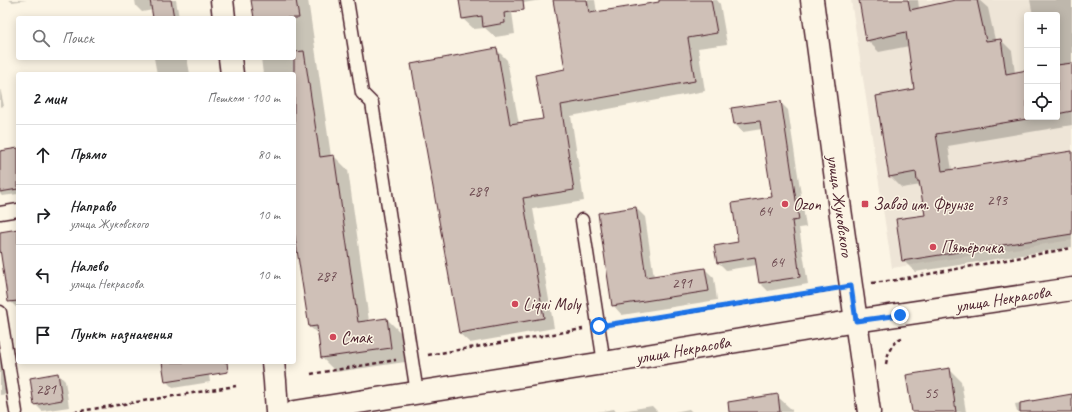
<!DOCTYPE html>
<html lang="ru">
<head>
<meta charset="utf-8">
<style>
	:root { --surface:#fff; --page:#f6f6f6; --text:#202124; --muted:#757577; --line:#e0e0e0 }
	body { margin:0; font-family:Caveat,sans-serif; background:var(--page); color:var(--text) }
	.controls { position:absolute; right:12px; top:12px; display:grid; overflow:hidden; border-radius:4px; box-shadow:0 2px 10px #0003 }
	.controls button { width:36px; height:36px; display:grid; place-items:center; padding:0; border:0; border-bottom:1px solid var(--line); background:var(--surface); color:var(--text); font:20px sans-serif }
	.stop { position:absolute; width:12px; height:12px; margin:-9px; border:3px solid #1a73e8; border-radius:50%; background:#fff }
	.stop.end { background:#1a73e8; border-color:#fff; box-shadow:0 1px 4px #0008 }
	.list { margin:0; padding:0; list-style:none }
	h2 { display:flex; justify-content:space-between; align-items:center; height:52px; margin:0; padding:0 16px; font-size:17px }
	h2 small { font-size:13px; font-weight:400; color:var(--muted) }
	.list li { display:grid; grid-template-columns:26px 1fr auto; gap:12px; align-items:center; box-sizing:border-box; height:60px; padding:0 16px; border-top:1px solid var(--line) }
	.list b { display:block; font-size:15px; white-space:nowrap }
	.list p { margin:0; font-size:13px; white-space:nowrap; color:var(--muted) }
	.list em { font-size:13px; font-style:normal; color:var(--muted) }
	.icon { flex:none; width:22px; height:22px; fill:none; stroke:currentColor; stroke-width:2; stroke-linecap:round; stroke-linejoin:round }
	.map { position:relative; flex:none; width:1072px; height:412px; overflow:hidden }
	.search { position:absolute; background:var(--surface); box-shadow:0 2px 10px #0003; left:16px; top:16px; width:280px; height:44px; display:flex; align-items:center; gap:10px; box-sizing:border-box; padding:0 14px; border-radius:4px; color:var(--muted); font-size:15px }
	.panel { position:absolute; background:var(--surface); box-shadow:0 2px 10px #0003; left:16px; top:72px; width:280px; height:292px; border-radius:4px }
	.map>svg:first-child { display:block }
	.built { fill:#eee5d7; fill-rule:evenodd }
	.shadow { fill:#0003 }
	.building { fill:#cfc0b7; stroke:#4a1f2b }
	.lines { fill:none; stroke-linecap:round; stroke-linejoin:round }
	.lane-casing { stroke:#4a1f2b; stroke-width:15 }
	.street-casing { stroke:#4a1f2b; stroke-width:25 }
	.secondary-casing { stroke:#4a1f2b; stroke-width:25 }
	.path { stroke:#4a1f2b; stroke-width:2.5; stroke-dasharray:4 3; stroke-linecap:butt }
	.lane { stroke:#fcf5e5; stroke-width:12 }
	.street { stroke:#fcf5e5; stroke-width:22 }
	.secondary { stroke:#fcf5e5; stroke-width:22 }
	.route { stroke:#1a73e8; stroke-width:5 }
	.poi-dot { fill:#d1495b; stroke:#fcf5e5; stroke-width:1.5 }
	.labels { text-anchor:middle; dominant-baseline:central; stroke-width:3; stroke-linejoin:round; paint-order:stroke }
	.number-label { font-size:15px; fill:#6b474e }
	.poi-label { font-size:17px; fill:#4a1f2b; stroke:#fcf5e5; text-anchor:start }
	.street-label { font-size:17px; fill:#4a1f2b; stroke:#fcf5e5 }
</style>
</head>
<body>
<div class="map">
<svg width="1072" height="412" viewBox="0 0 1072 412">
	<rect width="100%" height="100%" fill="#fcf5e5"/>
	<filter id="ink" filterUnits="userSpaceOnUse"><feTurbulence type="fractalNoise" baseFrequency=".025" numOctaves="2"/><feDisplacementMap in="SourceGraphic" scale="8" xChannelSelector="R" yChannelSelector="G"/><feConvolveMatrix kernelMatrix="1 2 1 2 8 2 1 2 1" color-interpolation-filters="sRGB"/></filter>
	<g filter="url(#ink)">
		<path class="built" d="M851 0H1072V240L892 268ZM1027 15H1057V117H1027Z"/>
		<g class="shadow">
			<polygon points="9,0 27,0 12,2"/>
			<polygon points="135,0 176,0 179,18 154,18 153,10 142,12 136,6"/>
			<polygon points="252,0 308,0 331,156 334,156 348,170 369,321 387,319 401,333 405,362 336,372 322,358 320,336 310,327 294,225 294,74 263,74 261,58 294,58 294,18 255,18"/>
			<polygon points="460,0 541,0 511,5 515,34 495,37 485,28 474,29 463,19"/>
			<polygon points="554,0 595,0 597,13 660,3 666,0 717,0 720,4 727,44 698,48 705,91 571,116 584,201 533,209 554,328 470,343 459,333 497,50 507,60 519,124 544,120 566,70"/>
			<polygon points="860,0 918,0 919,9 960,0 979,0 988,8 995,40 1001,40 1012,51 1015,73 1027,71 1027,117 1057,117 1057,15 1033,15 1030,0 1072,0 1072,125 948,146 952,170 1072,152 1072,247 915,272 903,260 926,216 921,185 902,188 890,176 915,90 909,46 879,52 867,40"/>
			<polygon points="154,58 187,58 190,74 157,74"/>
			<polygon points="0,88 4,106 0,107"/>
			<polygon points="780,102 788,110 806,227 799,228 808,284 768,291 760,283 757,265 726,270 718,262 739,243 773,198 762,129 743,132 735,124 732,109"/>
			<polygon points="18,149 18,194 2,196 0,194 0,152"/>
			<polygon points="636,208 645,217 654,277 705,269 714,278 717,300 622,315 613,305"/>
			<polygon points="18,230 18,309 9,300 0,246 0,233"/>
			<polygon points="0,357 1,358 7,394 0,395"/>
			<polygon points="163,362 207,362 210,382 173,388 166,381"/>
			<polygon points="949,369 961,381 966,412 913,412"/>
			<polygon points="58,374 65,381 69,407 42,411 35,404"/>
			<polygon points="1072,395 1072,412 1017,412 1015,404"/>
			<polygon points="777,396 792,410 792,412 740,412"/>
			<polygon points="652,406 658,412 597,412 614,409 616,412"/>
			<polygon points="689,409 692,412 674,412"/>
		</g>
		<g class="building">
			<polygon points="150,0 171,0 174,18 153,18"/>
			<polygon points="251,0 296,0 299,18 254,18"/>
			<polygon points="459,0 523,0 524,10 504,13 505,23 483,27 482,16 462,19"/>
			<polygon points="553,0 587,0 589,13 659,2 659,0 711,0 717,33 688,38 695,81 561,105 574,190 523,198 544,318 459,333 411,64 497,48 510,124 543,119 535,75 565,69"/>
			<polygon points="859,0 908,0 910,10 955,0 977,0 986,41 1001,39 1006,74 1027,70 1027,117 1039,117 936,134 942,171 1072,151 1072,234 902,261 896,219 925,215 919,181 917,181 916,172 889,177 876,96 914,89 906,32 866,41"/>
			<polygon points="304,51 320,157 334,155 358,322 387,318 391,348 321,358 317,326 309,327 294,231 294,52"/>
			<polygon points="1072,63 1072,111 1057,114 1057,65"/>
			<polygon points="781,101 799,220 792,221 800,277 759,283 755,257 717,263 714,246 738,242 732,203 772,197 760,121 734,124 731,108"/>
			<polygon points="18,148 18,189 0,192 0,151"/>
			<polygon points="636,207 646,277 705,268 709,291 612,306 598,213"/>
			<polygon points="18,229 18,301 8,302 0,249 0,232"/>
			<polygon points="162,362 227,362 228,372 165,382"/>
			<polygon points="950,368 956,412 912,412 906,375"/>
			<polygon points="58,373 62,400 34,405 30,378"/>
			<polygon points="778,394 780,412 729,412 728,402"/>
			<polygon points="1072,394 1072,412 1020,412 1020,403"/>
		</g>
		<g class="lines">
			<g class="lane-casing">
				<g id="lane">
					<polyline points="347,0 362,93 372,103 417,393"/>
					<polyline points="0,213 18,210"/>
					<polyline points="582,220 604,363"/>
					<polyline points="0,312 16,412"/>
				</g>
			</g>
			<g class="street-casing">
				<g id="street">
					<polyline points="222,0 224,18"/>
					<polyline points="230,58 232,74"/>
					<polyline points="273,362 275,381 277,412"/>
					<polyline points="295,412 604,363 856,321 1072,289"/>
				</g>
			</g>
			<g class="secondary-casing">
				<polyline id="secondary" points="812,0 840,209 869,412"/>
			</g>
			<g class="path">
				<polyline points="872,283 896,280 1072,248"/>
				<polyline points="614,324 830,290"/>
				<polyline points="428,355 583,329"/>
				<path d="M886 364C888 353 891 342 902 338"/>
				<polyline points="311,374 396,360"/>
				<polyline points="74,412 236,386"/>
			</g>
			<use href="#lane" class="lane"/>
			<use href="#street" class="street"/>
			<use href="#secondary" class="secondary"/>
		</g>
	</g>
	<g class="lines" filter="url(#ink)">
		<polyline class="route" points="599,326 851,286 856,321 900,315"/>
	</g>
	<g class="poi-dot">
		<circle cx="785" cy="204" r="4"/>
		<rect x="861" y="200" width="8" height="8" rx="2"/>
		<circle cx="933" cy="247" r="4"/>
		<circle cx="515" cy="304" r="4"/>
		<circle cx="333" cy="337" r="4"/>
	</g>
	<g class="labels">
		<g class="number-label">
			<text x="478" y="191">289</text>
			<text x="997" y="200">293</text>
			<text x="765" y="211">64</text>
			<text x="777" y="262">64</text>
			<text x="326" y="276">287</text>
			<text x="682" y="283">291</text>
			<text x="46" y="389">281</text>
			<text x="931" y="393">55</text>
		</g>
		<g class="poi-label">
			<text x="793" y="204">Ozon</text>
			<text x="873" y="204">Завод им. Фрунзе</text>
			<text x="941" y="247">Пятёрочка</text>
			<text x="523" y="304">Liqui Moly</text>
			<text x="341" y="337">Смак</text>
		</g>
		<g class="street-label">
			<text transform="translate(840 206) rotate(82)">улица Жуковского</text>
			<text transform="translate(1003 299) rotate(-9)">улица Некрасова</text>
			<text transform="translate(683 350) rotate(-10)">улица Некрасова</text>
		</g>
	</g>
</svg>
<div class="controls">
<button>+</button>
<button>−</button>
<button><svg class="icon" aria-label="locate" viewBox="0 0 24 24"><circle cx="12" cy="12" r="6"/><path d="M12 2v4M12 18v4M2 12h4M18 12h4"/></svg></button>
</div>
<div class="stop" style="left:599px;top:326px"></div>
<div class="stop end" style="left:900px;top:315px"></div>
<div class="search"><svg class="icon" aria-label="search" viewBox="0 0 24 24"><circle cx="10" cy="10" r="6"/><path d="M15 15l6 6"/></svg>Поиск</div>
<section class="panel">
<h2>2 мин<small>Пешком · 100 m</small></h2>
<ul class="list">
<li><svg class="icon" aria-label="ahead" viewBox="0 0 24 24"><path d="M12 20V5M6 11l6-6 6 6"/></svg><div><b>Прямо</b></div><em>80 m</em></li>
<li><svg class="icon" aria-label="right" viewBox="0 0 24 24"><path d="M7 20v-9h11M14 6l5 5-5 5"/></svg><div><b>Направо</b><p>улица Жуковского</p></div><em>10 m</em></li>
<li><svg class="icon" aria-label="left" viewBox="0 0 24 24"><path d="M17 20v-9H6M10 6l-5 5 5 5"/></svg><div><b>Налево</b><p>улица Некрасова</p></div><em>10 m</em></li>
<li><svg class="icon" aria-label="arrive" viewBox="0 0 24 24"><path d="M6 21V4h12l-3 4 3 4H6"/></svg><div><b>Пункт назначения</b></div></li>
</ul>
</section>
</div>
</body>
</html>
